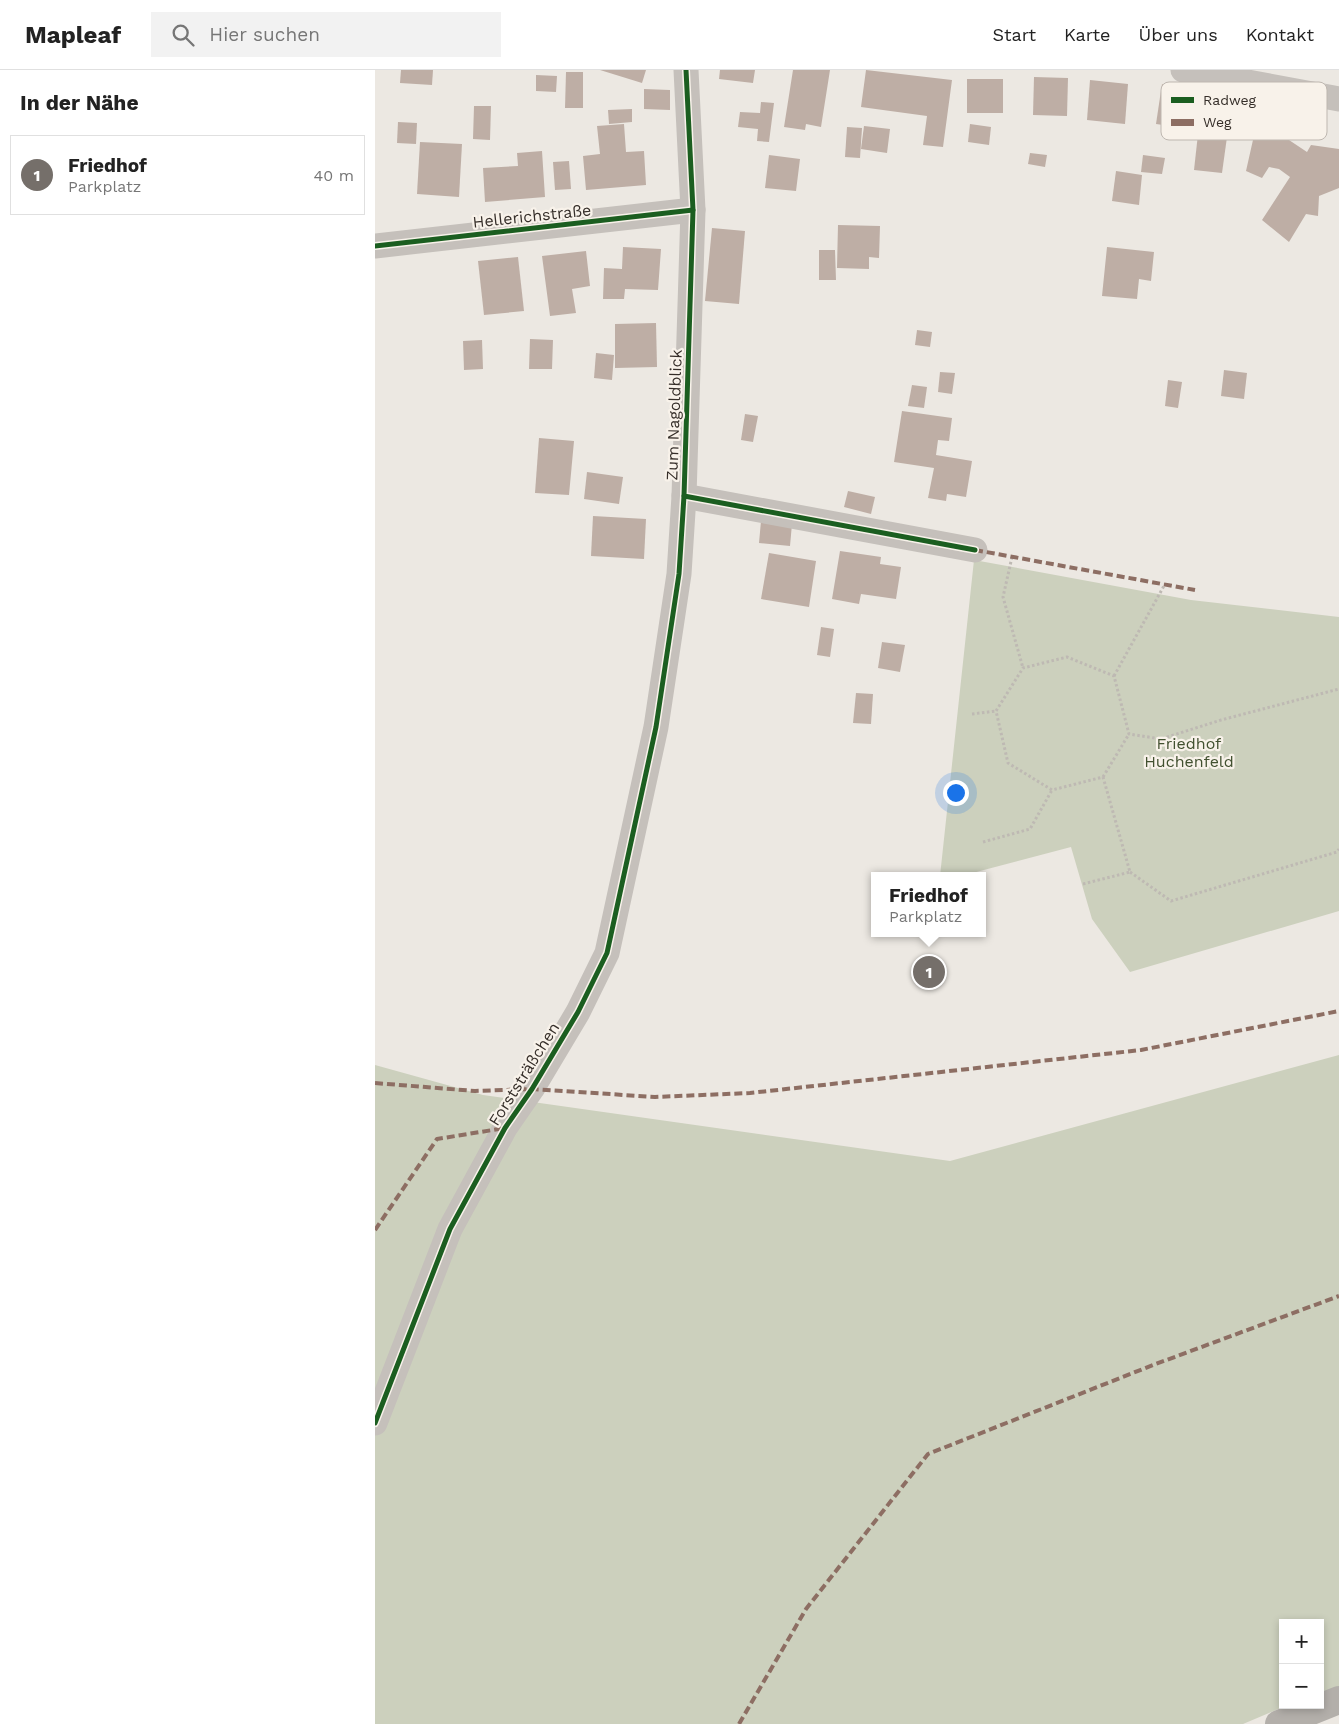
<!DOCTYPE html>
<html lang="de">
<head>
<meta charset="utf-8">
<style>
	:root { --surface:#fff; --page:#f2f2f2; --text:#222; --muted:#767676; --line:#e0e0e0; --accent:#756f6a }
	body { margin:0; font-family:"Work Sans",sans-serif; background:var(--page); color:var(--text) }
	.controls { position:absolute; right:15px; bottom:15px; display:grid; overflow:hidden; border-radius:0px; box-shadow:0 2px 8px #0003 }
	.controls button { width:45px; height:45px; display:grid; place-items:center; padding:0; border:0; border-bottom:1px solid var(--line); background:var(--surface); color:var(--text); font:25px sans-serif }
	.you { position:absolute; left:580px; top:722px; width:18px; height:18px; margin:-12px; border:4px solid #fff; border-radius:50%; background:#1a73e8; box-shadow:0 0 0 8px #1a73e833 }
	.badge { display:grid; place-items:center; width:32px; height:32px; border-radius:50%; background:var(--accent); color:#fff; font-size:16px; font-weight:700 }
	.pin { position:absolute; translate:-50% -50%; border:2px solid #fff; box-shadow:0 1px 5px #0006 }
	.popup { position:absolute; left:496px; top:802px; width:115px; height:65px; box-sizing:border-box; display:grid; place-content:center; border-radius:0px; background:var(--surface); filter:drop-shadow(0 1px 4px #0005); font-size:16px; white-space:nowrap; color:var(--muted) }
	.popup b { font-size:19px; color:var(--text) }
	.popup::after { content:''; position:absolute; left:50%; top:100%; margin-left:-10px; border:10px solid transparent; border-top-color:var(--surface) }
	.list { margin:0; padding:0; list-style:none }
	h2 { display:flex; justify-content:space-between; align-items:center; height:65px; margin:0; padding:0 20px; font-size:21px }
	h2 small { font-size:16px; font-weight:400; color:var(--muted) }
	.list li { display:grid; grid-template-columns:32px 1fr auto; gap:15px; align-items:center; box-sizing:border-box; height:80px; margin:0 10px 10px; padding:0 10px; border:1px solid var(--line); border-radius:0px }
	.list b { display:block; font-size:19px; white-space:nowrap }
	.list p { margin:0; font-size:16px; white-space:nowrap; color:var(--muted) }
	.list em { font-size:16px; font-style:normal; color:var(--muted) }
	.icon { flex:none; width:28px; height:28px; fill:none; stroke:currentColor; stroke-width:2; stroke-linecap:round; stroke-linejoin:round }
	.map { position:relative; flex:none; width:964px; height:1654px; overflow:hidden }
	header { display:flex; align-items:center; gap:30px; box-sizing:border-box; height:70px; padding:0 25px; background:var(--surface); border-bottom:1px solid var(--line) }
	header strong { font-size:24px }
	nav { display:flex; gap:28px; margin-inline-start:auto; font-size:18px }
	.search { width:350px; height:45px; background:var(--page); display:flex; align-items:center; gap:12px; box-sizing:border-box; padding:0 18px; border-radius:0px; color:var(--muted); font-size:19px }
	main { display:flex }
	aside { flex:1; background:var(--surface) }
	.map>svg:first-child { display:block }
	.green { fill:#ccd0bd }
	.building { fill:#beaea5 }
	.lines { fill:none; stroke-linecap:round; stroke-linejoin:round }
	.path { stroke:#beb9b3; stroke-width:3; stroke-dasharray:2.5 2.5; stroke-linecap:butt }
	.minor { stroke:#c5c0bb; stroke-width:25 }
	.primary { stroke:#b3afaa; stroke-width:28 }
	.quiet { stroke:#8d6e63; stroke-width:4; stroke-dasharray:8 4; stroke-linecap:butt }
	.cycleway-casing { stroke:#f8f2ea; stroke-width:8 }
	.cycleway { stroke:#1b5e20; stroke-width:5 }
	.labels { text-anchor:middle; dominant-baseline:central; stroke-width:4.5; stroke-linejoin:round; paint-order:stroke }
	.street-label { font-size:16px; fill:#352e29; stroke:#f8f2ea }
	.park-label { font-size:16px; fill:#425130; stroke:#f8f2ea }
	.key { fill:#f8f2ea; stroke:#beb7b0; stroke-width:1 }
	.key-label { font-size:14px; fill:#352e29 }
</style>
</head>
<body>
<header>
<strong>Mapleaf</strong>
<div class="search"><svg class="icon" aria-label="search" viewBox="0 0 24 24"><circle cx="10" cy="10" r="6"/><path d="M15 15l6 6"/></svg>Hier suchen</div>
<nav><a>Start</a><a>Karte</a><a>Über uns</a><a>Kontakt</a></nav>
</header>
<main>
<aside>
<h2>In der Nähe<small></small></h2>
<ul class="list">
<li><span class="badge">1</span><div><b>Friedhof</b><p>Parkplatz</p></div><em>40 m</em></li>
</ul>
</aside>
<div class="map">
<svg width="964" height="1654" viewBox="0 0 964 1654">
	<rect width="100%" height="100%" fill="#ece8e2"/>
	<g class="green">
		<polygon points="599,490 816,530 964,547 964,841 755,902 717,849 696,777 586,806 565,806"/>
		<polygon points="964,985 964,1618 945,1624 945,1553 908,1553 908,1635 913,1635 868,1654 0,1654 0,995 108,1025 575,1091"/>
	</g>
	<g class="building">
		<polygon points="26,0 58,0 57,15 25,13"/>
		<polygon points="225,0 271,0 267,13"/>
		<polygon points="345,0 380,0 378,13 344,9"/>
		<polygon points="418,0 455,0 446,57 431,54 430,60 409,57"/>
		<polygon points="491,0 577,10 568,77 548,75 552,46 486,37"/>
		<polygon points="191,2 208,2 208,38 190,38"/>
		<polygon points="161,5 182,6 181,22 161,21"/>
		<polygon points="659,7 693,8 692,46 658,45"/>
		<rect x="592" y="9" width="36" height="34"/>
		<polygon points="715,10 753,14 750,54 712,50"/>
		<polygon points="787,14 860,25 854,64 781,54"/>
		<polygon points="269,19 295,20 295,40 269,39"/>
		<polygon points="386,32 399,33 394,72 382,71 383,59 363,57 365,42 385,43"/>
		<polygon points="99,36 116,36 115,70 98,69"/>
		<polygon points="257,39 257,52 234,54 233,40"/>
		<polygon points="23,52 42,53 41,74 22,73"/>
		<polygon points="249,54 251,82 269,81 271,115 211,120 208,86 225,84 222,56"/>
		<polygon points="595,54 616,57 614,75 593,72"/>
		<polygon points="489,56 515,59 512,83 486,79"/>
		<polygon points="472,57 487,58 485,88 470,87"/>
		<polygon points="880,61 911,68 932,82 936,75 964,79 964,118 944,126 943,146 931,144 914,172 887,150 915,107 904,99 894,97 887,108 871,101"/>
		<polygon points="823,64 852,67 847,103 819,100"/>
		<polygon points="45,72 87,74 84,127 42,124"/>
		<polygon points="167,81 170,127 110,132 108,98 143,96 142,83"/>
		<polygon points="655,83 672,85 670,97 653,94"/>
		<polygon points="394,85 425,89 421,121 390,118"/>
		<polygon points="768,85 790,88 787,104 766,102"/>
		<polygon points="194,91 196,119 180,120 178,92"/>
		<polygon points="741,101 767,105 764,135 737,131"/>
		<polygon points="463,155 505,156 504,188 494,187 494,199 462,198"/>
		<polygon points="337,158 370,161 364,234 330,231"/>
		<polygon points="248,177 286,179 283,220 250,219 249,229 228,229 229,198 247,199"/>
		<polygon points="732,177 779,182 776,211 764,209 762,229 727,226"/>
		<polygon points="444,180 460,180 461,210 444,210"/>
		<polygon points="211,181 215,216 197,219 201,243 175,246 167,186"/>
		<polygon points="143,187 149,241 109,245 103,191"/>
		<polygon points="281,253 282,297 240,298 240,254"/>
		<polygon points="542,260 557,262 555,277 540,275"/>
		<polygon points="155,269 178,270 177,299 154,299"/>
		<polygon points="107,270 108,299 89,300 88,271"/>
		<polygon points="221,283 239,285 237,310 219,308"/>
		<polygon points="849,300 872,303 869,329 846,326"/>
		<polygon points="565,302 580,303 577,324 563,322"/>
		<polygon points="793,310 807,312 803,338 790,336"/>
		<polygon points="537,315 552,317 549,338 533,336"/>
		<polygon points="527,341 577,348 574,371 563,370 561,385 597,391 591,427 572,424 571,431 553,428 559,398 519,392"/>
		<polygon points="370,344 383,346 378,372 366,370"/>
		<polygon points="164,368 199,371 194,425 160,423"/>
		<polygon points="212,402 248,407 244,434 209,429"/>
		<polygon points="473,421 500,427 496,444 469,437"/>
		<polygon points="218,446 271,449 269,489 216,486"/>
		<polygon points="386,451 417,454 415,476 384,473"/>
		<polygon points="465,481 506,487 505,494 526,497 521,529 486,524 484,534 457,529"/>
		<polygon points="394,483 441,491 434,537 386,529"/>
		<polygon points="446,557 459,559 455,587 442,585"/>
		<polygon points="507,572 530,575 525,602 503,598"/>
		<polygon points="481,623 498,624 496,654 478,653"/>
	</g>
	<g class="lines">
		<g class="path">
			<polyline points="637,487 628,527 648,598"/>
			<polyline points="739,606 790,514"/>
			<polyline points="597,644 621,641"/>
			<polyline points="728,707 754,664"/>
			<polyline points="608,772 655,759 677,720"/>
			<polyline points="755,802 796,831 962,782 964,779"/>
			<polyline points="708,814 755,802 728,707 677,720 633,693 621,641 648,598 692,587 739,606 754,664 786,669 846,650 964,619"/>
		</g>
		<g class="minor">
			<polyline points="311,0 318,140 309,426 600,480"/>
			<polyline points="808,0 964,29"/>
			<polyline points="0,176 318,140"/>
			<polyline points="0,1353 75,1159 130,1058 157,1019 203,942 232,883 281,657 304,504 309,426"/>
		</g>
		<polyline class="primary" points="904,1654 964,1630"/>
		<g class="quiet">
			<polyline points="600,480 820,520"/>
			<polyline points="0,1013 100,1021 157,1019 280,1027 375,1023 766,980 964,941"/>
			<polyline points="0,1160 62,1069 130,1058"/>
			<polyline points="364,1654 431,1539 553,1384 778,1295 964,1226"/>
		</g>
		<g class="cycleway-casing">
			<g id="cycleway">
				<polyline points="311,0 318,140 309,426 600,480"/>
				<polyline points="0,176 318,140"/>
				<polyline points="0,1353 75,1159 130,1058 157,1019 203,942 232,883 281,657 304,504 309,426"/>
			</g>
		</g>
		<use href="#cycleway" class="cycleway"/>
	</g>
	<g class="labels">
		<g class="street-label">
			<text transform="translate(157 146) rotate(-6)">Hellerichstraße</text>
			<text transform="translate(299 345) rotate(-88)">Zum Nagoldblick</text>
			<text transform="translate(149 1004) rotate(-58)">Forststräßchen</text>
		</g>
		<g class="park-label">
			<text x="814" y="673">Friedhof<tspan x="814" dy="18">Huchenfeld</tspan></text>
		</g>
	</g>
	<rect x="786" y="12" width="166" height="58" rx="8" class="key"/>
	<rect x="796" y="27" width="23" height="6" fill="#1b5e20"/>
	<rect x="796" y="49" width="23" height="7" fill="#8d6e63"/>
	<g class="key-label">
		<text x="828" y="35">Radweg</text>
		<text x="828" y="57">Weg</text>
	</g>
</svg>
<div class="controls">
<button>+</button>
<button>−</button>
</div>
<div class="you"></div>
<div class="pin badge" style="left:554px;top:902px">1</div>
<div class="popup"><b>Friedhof</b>Parkplatz</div>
</div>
</main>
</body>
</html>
